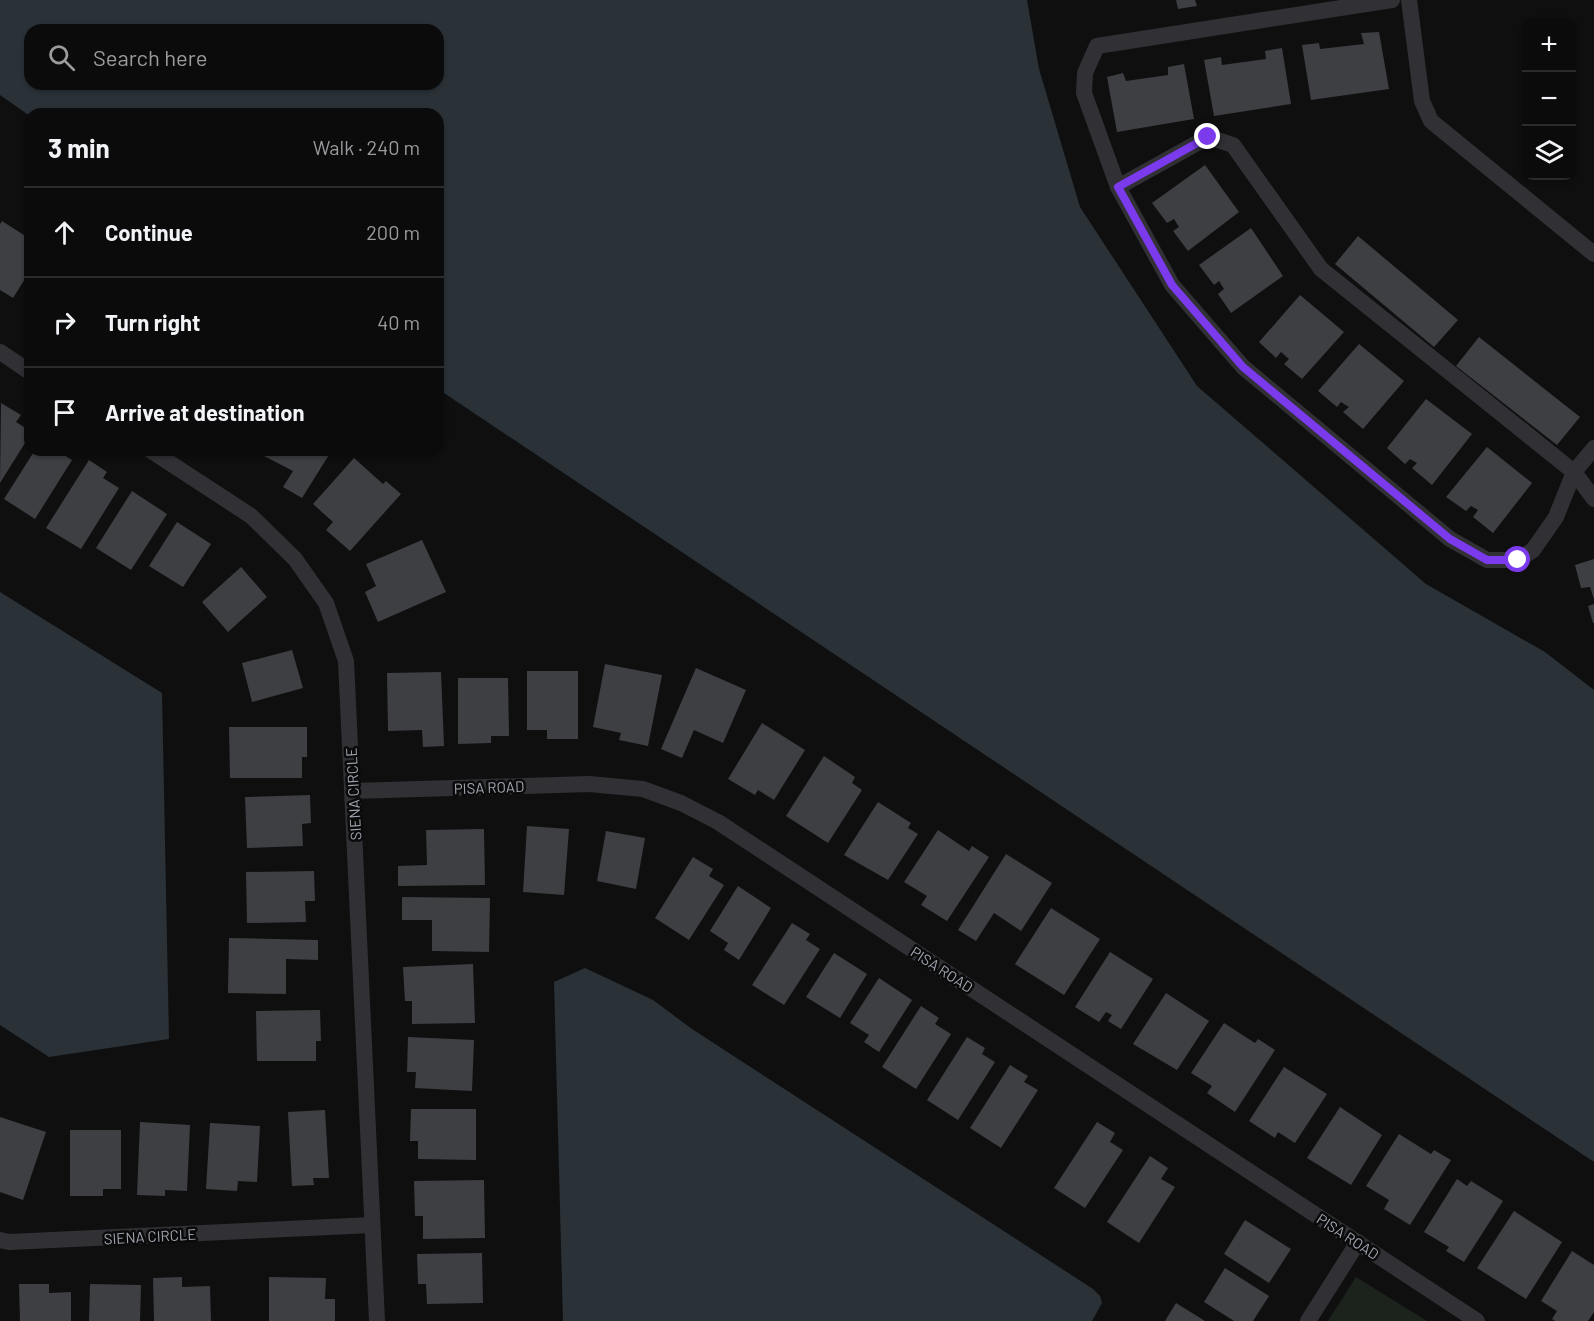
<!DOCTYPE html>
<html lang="en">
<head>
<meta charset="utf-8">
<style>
	:root { --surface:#0b0b0c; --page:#19191a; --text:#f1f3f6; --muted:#9a9b9d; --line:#2b2b2d }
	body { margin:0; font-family:Barlow,sans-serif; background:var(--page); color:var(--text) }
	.controls { position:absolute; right:18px; top:18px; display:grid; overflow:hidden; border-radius:12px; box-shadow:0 2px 4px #0004 }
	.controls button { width:54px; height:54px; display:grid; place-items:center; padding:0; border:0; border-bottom:2px solid var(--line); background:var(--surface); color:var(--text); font:30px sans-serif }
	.stop { position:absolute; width:18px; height:18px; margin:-14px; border:4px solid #7c3aed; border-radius:50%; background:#fff }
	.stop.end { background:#7c3aed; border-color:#fff; box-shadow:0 2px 6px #0008 }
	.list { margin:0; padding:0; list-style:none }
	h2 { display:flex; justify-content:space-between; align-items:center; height:78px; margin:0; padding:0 24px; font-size:26px }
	h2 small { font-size:20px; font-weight:400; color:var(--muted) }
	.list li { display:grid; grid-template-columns:39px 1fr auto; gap:18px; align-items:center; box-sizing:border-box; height:90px; padding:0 24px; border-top:2px solid var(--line) }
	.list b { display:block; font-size:22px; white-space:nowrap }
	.list em { font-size:20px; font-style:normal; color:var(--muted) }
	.icon { flex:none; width:33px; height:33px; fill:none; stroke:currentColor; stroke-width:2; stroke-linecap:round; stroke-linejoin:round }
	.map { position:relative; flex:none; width:1594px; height:1321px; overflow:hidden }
	.search { position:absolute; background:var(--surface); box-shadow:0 2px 4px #0004; left:24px; top:24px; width:420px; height:66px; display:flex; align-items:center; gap:15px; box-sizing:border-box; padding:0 21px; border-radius:18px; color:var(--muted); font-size:22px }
	.panel { position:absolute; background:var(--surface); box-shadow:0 2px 4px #0004; left:24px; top:108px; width:420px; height:348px; border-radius:18px }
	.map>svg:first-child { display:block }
	.green { fill:#1c231d }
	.water { fill:#2a3238; fill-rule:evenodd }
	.building { fill:#3e3f43 }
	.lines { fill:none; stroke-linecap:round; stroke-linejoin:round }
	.street { stroke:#313135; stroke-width:16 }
	.route { stroke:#7c3aed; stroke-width:8 }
	.labels { text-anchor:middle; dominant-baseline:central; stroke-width:5; stroke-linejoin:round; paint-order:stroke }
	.street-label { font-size:15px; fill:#a1a6b1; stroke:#0a0a0b }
</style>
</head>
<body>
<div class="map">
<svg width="1594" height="1321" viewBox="0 0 1594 1321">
	<rect width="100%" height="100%" fill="#0f0f10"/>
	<polygon class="green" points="1356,1277 1427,1321 1328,1321"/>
	<g class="water">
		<path d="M0 0H1027L1039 69 1080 207 1197 386 1426 584 1545 652 1594 690V1162L438 389V114H30V116L0 95ZM30 30H438V84H30Z"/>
		<polygon points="0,592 162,693 169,1039 49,1057 0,1025"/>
		<polygon points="585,968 653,1000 692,1029 1093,1289 1100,1296 1102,1303 1092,1321 563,1321 554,982"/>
	</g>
	<g class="building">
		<polygon points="1176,0 1195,0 1197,6 1178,9"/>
		<polygon points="1379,32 1389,89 1311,100 1302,45 1319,43 1320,49 1364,44 1361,33"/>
		<polygon points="1282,48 1291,104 1214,116 1204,60 1221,57 1222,65 1266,59 1265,51"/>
		<polygon points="1184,64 1194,119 1117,132 1107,77 1123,73 1126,81 1168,75 1168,67"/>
		<polygon points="1205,165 1239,212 1188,251 1173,231 1179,227 1174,219 1167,223 1152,203"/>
		<polygon points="2,221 30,239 30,271 13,298 0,290 0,224"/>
		<polygon points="1251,228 1283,276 1231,313 1218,294 1224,289 1219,281 1214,285 1199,265"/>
		<polygon points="1358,236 1458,320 1434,347 1335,264"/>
		<polygon points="1300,295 1344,332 1302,379 1284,364 1289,359 1281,352 1276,358 1259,342"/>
		<polygon points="30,308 30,320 24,317"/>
		<polygon points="1479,337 1580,417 1557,445 1456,366"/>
		<polygon points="1359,344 1404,381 1363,429 1343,412 1349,407 1341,402 1337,407 1318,391"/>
		<polygon points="1426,399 1472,434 1432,485 1412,468 1417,463 1410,459 1405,464 1387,448"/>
		<polygon points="1,403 21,415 16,422 30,431 30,435 0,483"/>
		<polygon points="1487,447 1532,483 1493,533 1473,517 1478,510 1471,506 1466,511 1446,497"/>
		<polygon points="35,450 61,450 59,452 72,460 35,519 4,499"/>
		<polygon points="268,450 332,450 302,498 283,487 293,471 264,456"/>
		<polygon points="354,458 383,484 386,481 401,494 350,551 326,530 333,522 313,504"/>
		<polygon points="89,460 107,472 103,478 119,488 81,549 46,528"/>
		<polygon points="132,491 167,514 131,570 96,548"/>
		<polygon points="177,522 211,544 183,587 149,566"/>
		<polygon points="422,540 446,592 378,622 365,592 376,586 366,564"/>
		<polygon points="1594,559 1594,599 1590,587 1581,588 1575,565"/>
		<polygon points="241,567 267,597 228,632 202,602"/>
		<polygon points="1594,604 1594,623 1593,623 1588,606"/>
		<polygon points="292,650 303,688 252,702 242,663"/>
		<polygon points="605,664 662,675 648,746 619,740 621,733 593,727"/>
		<polygon points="696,668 746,690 723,743 694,730 682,758 661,749"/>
		<polygon points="527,671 578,671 578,739 547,739 547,730 527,730"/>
		<polygon points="441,672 444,746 423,747 422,730 388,731 387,673"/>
		<polygon points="458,678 508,678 509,736 491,736 491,743 458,744"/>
		<polygon points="762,723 805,750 774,800 758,790 755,795 728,779"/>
		<polygon points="229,727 307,727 307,757 302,757 302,778 230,778"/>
		<polygon points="824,756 855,777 852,783 862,790 828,843 786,816"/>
		<polygon points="310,795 311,823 302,824 303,846 247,848 245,797"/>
		<polygon points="878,802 911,823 908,828 918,834 888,880 844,855"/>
		<polygon points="527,826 569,829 564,895 523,892"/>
		<polygon points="484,829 485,885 398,886 398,866 427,865 426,830"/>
		<polygon points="938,830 969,851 972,846 989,857 947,921 921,905 927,896 904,882"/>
		<polygon points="606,831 645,838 636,889 597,881"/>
		<polygon points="1006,854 1052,883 1021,931 994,913 976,941 958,930"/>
		<polygon points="693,857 713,869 709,876 724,885 689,940 655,918"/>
		<polygon points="314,871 315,901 305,901 306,922 247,923 246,872"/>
		<polygon points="738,886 771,908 739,960 724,950 728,943 710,931"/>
		<polygon points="402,897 490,898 489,952 432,951 432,920 402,920"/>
		<polygon points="1051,908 1100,939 1064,995 1015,964"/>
		<polygon points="792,923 810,934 806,940 820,949 784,1005 752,985"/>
		<polygon points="229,938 318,940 318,960 286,959 286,994 228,993"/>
		<polygon points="1110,952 1153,979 1121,1029 1108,1021 1112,1015 1106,1012 1099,1022 1075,1007"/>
		<polygon points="834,953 867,974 840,1018 806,997"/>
		<polygon points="473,964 475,1023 412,1024 412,1001 405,1001 403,967"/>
		<polygon points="879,978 912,1000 879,1052 864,1042 869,1035 850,1023"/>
		<polygon points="1166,993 1209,1021 1177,1070 1133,1044"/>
		<polygon points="921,1006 939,1018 935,1024 951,1034 916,1089 882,1067"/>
		<polygon points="320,1010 321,1041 316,1041 316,1061 257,1061 256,1011"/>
		<polygon points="1224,1023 1255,1043 1258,1039 1275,1050 1235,1112 1207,1093 1212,1086 1191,1073"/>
		<polygon points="408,1037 474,1040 472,1091 415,1088 416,1072 407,1072"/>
		<polygon points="967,1037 985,1048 982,1054 995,1062 958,1120 927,1100"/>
		<polygon points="1010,1065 1028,1076 1024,1082 1038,1090 1001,1148 970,1128"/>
		<polygon points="1284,1067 1327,1094 1295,1143 1278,1132 1275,1138 1249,1121"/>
		<polygon points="1340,1107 1382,1135 1351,1185 1307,1158"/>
		<polygon points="411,1109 476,1109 476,1160 418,1159 418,1141 410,1141"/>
		<polygon points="325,1110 329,1178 313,1178 314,1185 292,1186 288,1112"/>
		<polygon points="0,1117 46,1132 23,1200 0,1192"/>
		<polygon points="140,1122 190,1125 187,1191 165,1190 165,1196 137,1195"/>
		<polygon points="1097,1122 1115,1133 1110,1142 1123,1150 1085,1208 1054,1188"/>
		<polygon points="210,1123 260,1126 257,1182 238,1181 237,1191 206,1189"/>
		<polygon points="70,1130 121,1130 121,1189 103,1189 103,1196 70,1196"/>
		<polygon points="1399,1134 1431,1154 1434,1150 1451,1160 1410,1225 1384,1209 1389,1200 1366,1186"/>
		<polygon points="1150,1156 1168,1168 1161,1179 1175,1187 1139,1243 1107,1222"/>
		<polygon points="1457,1179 1467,1186 1471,1181 1503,1201 1464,1262 1446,1251 1449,1247 1424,1232"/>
		<polygon points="484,1180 485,1238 423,1239 423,1216 415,1216 414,1181"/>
		<polygon points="1514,1211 1562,1242 1526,1299 1477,1268"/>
		<polygon points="1245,1220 1291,1249 1269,1283 1224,1254"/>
		<polygon points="1572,1251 1594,1265 1594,1312 1588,1321 1555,1321 1552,1319 1557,1311 1541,1301"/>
		<polygon points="482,1253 483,1303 427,1304 426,1284 418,1284 417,1254"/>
		<polygon points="1225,1268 1269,1296 1253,1321 1234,1321 1204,1302"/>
		<polygon points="182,1277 182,1287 210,1286 211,1321 154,1321 153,1278"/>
		<polygon points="269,1277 326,1278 325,1299 335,1299 335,1321 269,1321"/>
		<polygon points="19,1284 49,1284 49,1293 71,1292 71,1321 20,1321"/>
		<polygon points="90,1284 141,1285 140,1321 89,1321"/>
		<polygon points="1176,1303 1205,1321 1165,1321"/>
	</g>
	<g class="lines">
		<g class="street">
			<polyline points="1392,0 1097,46 1085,73 1084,93 1118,187 1172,285 1243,367 1450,539 1487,560 1518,560 1533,550 1556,517 1574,472 1594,448"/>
			<polyline points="1409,0 1422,101 1431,121 1594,254"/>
			<polyline points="1118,187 1208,137 1233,145 1321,269 1574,472 1594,499"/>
			<polyline points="0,352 30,372"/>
			<polyline points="150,450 251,516 295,559 326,603 346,661 377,1321"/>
			<polyline points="353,791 589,784 643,789 681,803 718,822 1477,1321"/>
			<polyline points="0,1240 9,1242 372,1225"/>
			<polyline points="1308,1321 1358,1242"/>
		</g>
	</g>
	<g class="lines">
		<polyline class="route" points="1208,137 1118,187 1172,285 1243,367 1450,539 1487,560 1518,560"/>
	</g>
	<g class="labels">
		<g class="street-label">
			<text transform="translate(489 787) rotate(-2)">PISA ROAD</text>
			<text transform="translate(353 794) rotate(-93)">SIENA CIRCLE</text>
			<text transform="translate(942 969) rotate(33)">PISA ROAD</text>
			<text transform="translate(150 1236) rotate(-3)">SIENA CIRCLE</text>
			<text transform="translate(1348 1236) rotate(33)">PISA ROAD</text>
		</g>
	</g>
</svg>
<div class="controls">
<button>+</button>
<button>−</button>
<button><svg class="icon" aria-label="layers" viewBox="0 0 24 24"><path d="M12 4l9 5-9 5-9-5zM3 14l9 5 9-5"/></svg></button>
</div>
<div class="stop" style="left:1518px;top:560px"></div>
<div class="stop end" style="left:1208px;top:137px"></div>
<div class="search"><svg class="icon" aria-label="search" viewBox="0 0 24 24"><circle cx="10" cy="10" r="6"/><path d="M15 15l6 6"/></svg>Search here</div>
<section class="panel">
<h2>3 min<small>Walk · 240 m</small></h2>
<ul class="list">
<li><svg class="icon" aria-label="ahead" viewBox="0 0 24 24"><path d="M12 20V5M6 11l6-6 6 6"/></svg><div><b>Continue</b></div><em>200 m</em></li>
<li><svg class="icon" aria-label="right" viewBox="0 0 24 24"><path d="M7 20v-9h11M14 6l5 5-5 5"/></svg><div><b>Turn right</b></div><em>40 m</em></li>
<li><svg class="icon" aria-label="arrive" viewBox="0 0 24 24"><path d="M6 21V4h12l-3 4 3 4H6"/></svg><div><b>Arrive at destination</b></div></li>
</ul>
</section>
</div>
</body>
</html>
